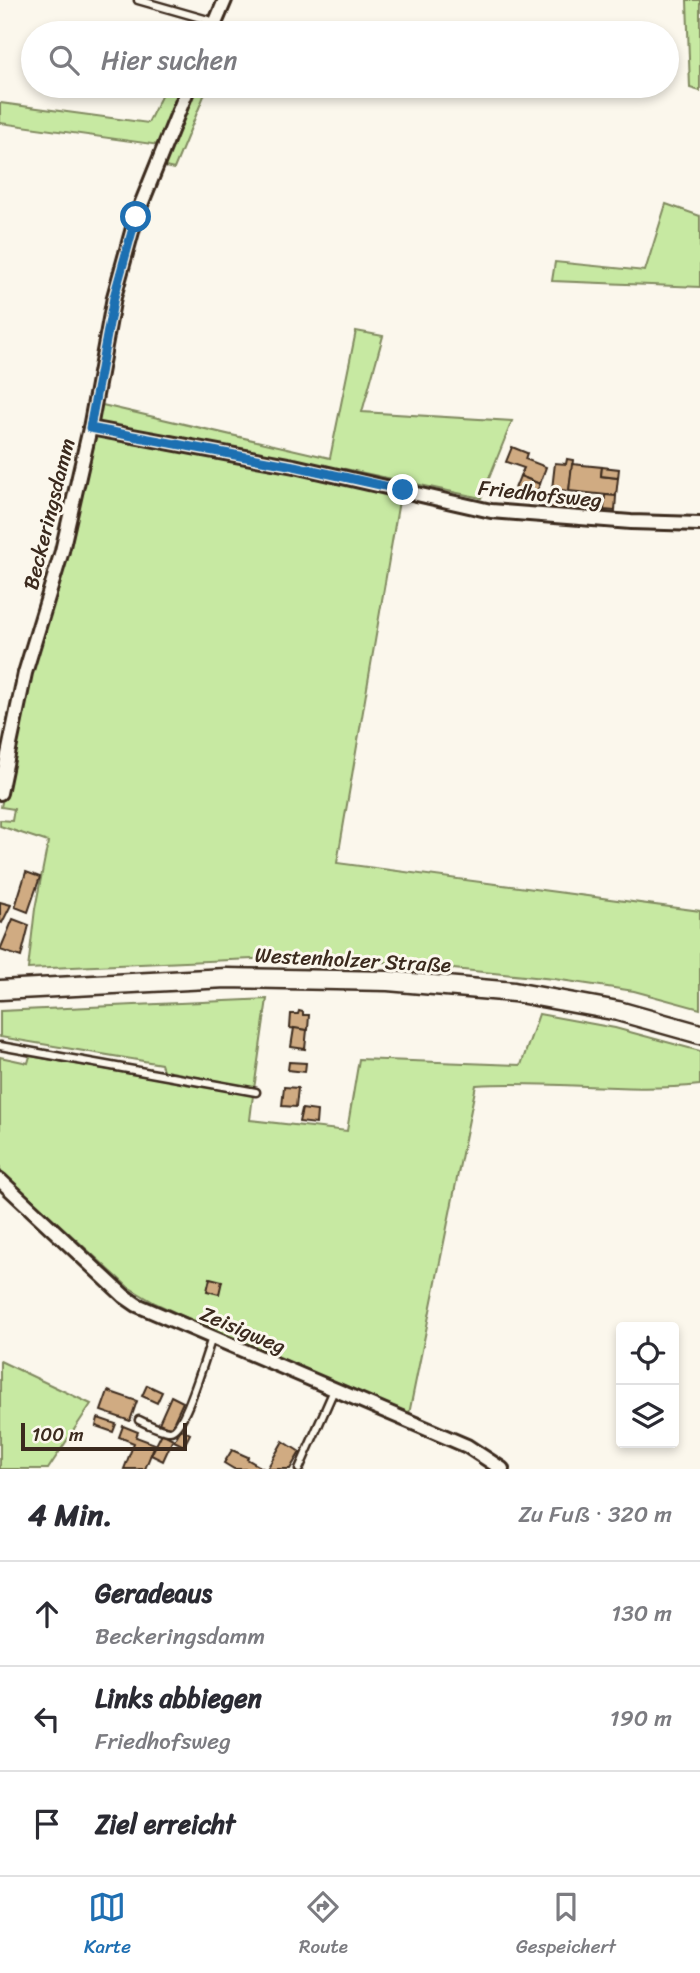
<!DOCTYPE html>
<html lang="de">
<head>
<meta charset="utf-8">
<style>
	:root { --surface:#fff; --page:#f2f2f3; --text:#2b2b33; --muted:#7c7c81; --line:#e1e1e2; --accent:#1f6fb2 }
	body { margin:0; font-family:Sriracha,sans-serif; background:var(--page); color:var(--text) }
	.controls { position:absolute; right:21px; bottom:21px; display:grid; overflow:hidden; border-radius:7px; box-shadow:0 4px 10px #0003 }
	.controls button { width:63px; height:63px; display:grid; place-items:center; padding:0; border:0; border-bottom:2px solid var(--line); background:var(--surface); color:var(--text); font:35px sans-serif }
	.scale { position:absolute; left:21px; bottom:18px; width:166px; box-sizing:border-box; padding-left:7px; border:4px solid #3b2a1e; border-top:0; font-size:19px; line-height:24px; white-space:nowrap; color:#3b2a1e; -webkit-text-stroke:5px #fbf7ec; paint-order:stroke }
	.stop { position:absolute; width:21px; height:21px; margin:-16px; border:5px solid #1f6fb2; border-radius:50%; background:#fff }
	.stop.end { background:#1f6fb2; border-color:#fff; box-shadow:0 2px 7px #0008 }
	.list { margin:0; padding:0; list-style:none }
	h2 { display:flex; justify-content:space-between; align-items:center; height:91px; margin:0; padding:0 28px; font-size:30px }
	h2 small { font-size:23px; font-weight:400; color:var(--muted) }
	.list li { display:grid; grid-template-columns:46px 1fr auto; gap:21px; align-items:center; box-sizing:border-box; height:105px; padding:0 28px; border-top:2px solid var(--line) }
	.list b { display:block; font-size:26px; white-space:nowrap }
	.list p { margin:0; font-size:23px; white-space:nowrap; color:var(--muted) }
	.list em { font-size:23px; font-style:normal; color:var(--muted) }
	.icon { flex:none; width:38px; height:38px; fill:none; stroke:currentColor; stroke-width:2; stroke-linecap:round; stroke-linejoin:round }
	.map { position:relative; flex:none; width:700px; height:1469px; overflow:hidden }
	.search { position:absolute; background:var(--surface); box-shadow:0 4px 10px #0003; left:21px; right:21px; top:21px; height:77px; display:flex; align-items:center; gap:18px; box-sizing:border-box; padding:0 24px; border-radius:38px; color:var(--muted); font-size:26px }
	.sheet { height:406px; background:var(--surface) }
	nav { display:flex; justify-content:space-around; align-items:center; box-sizing:border-box; height:98px; border-top:2px solid var(--line); background:var(--surface); font-size:19px; color:var(--muted) }
	nav a { display:grid; justify-items:center; gap:4px }
	nav .on { color:var(--accent) }
	.map>svg:first-child { display:block }
	.green { fill:#c7e9a2; stroke:#818a60; stroke-width:2 }
	.building { fill:#d0ab82; stroke:#3b2a1e; stroke-width:2 }
	.lines { fill:none; stroke-linecap:round; stroke-linejoin:round }
	.service-casing { stroke:#3b2a1e; stroke-width:11 }
	.minor-casing { stroke:#3b2a1e; stroke-width:18 }
	.secondary-casing { stroke:#3b2a1e; stroke-width:23 }
	.service { stroke:#fbf7ec; stroke-width:6 }
	.minor { stroke:#fbf7ec; stroke-width:12 }
	.secondary { stroke:#fbf7ec; stroke-width:18 }
	.route { stroke:#1f6fb2; stroke-width:9 }
	.labels { text-anchor:middle; dominant-baseline:central; stroke-width:6; stroke-linejoin:round; paint-order:stroke }
	.street-label { font-size:21px; fill:#3b2a1e; stroke:#fbf7ec }
</style>
</head>
<body>
<div class="map">
<svg width="700" height="1469" viewBox="0 0 700 1469">
	<rect width="100%" height="100%" fill="#fbf7ec"/>
	<filter id="ink" filterUnits="userSpaceOnUse"><feTurbulence type="fractalNoise" baseFrequency=".0143" numOctaves="2"/><feDisplacementMap in="SourceGraphic" scale="14" xChannelSelector="R" yChannelSelector="G"/><feConvolveMatrix kernelMatrix="1 2 1 2 8 2 1 2 1" color-interpolation-filters="sRGB"/></filter>
	<g filter="url(#ink)">
		<g class="green">
			<polygon points="687,0 700,0 700,91 690,88"/>
			<polygon points="166,86 184,86 159,145 0,123 0,103 148,123"/>
			<polygon points="194,86 208,86 174,169 161,166"/>
			<polygon points="666,204 700,216 700,287 552,281 555,262 645,271"/>
			<polygon points="356,331 383,336 362,412 512,421 481,498 345,469 343,474 93,426 98,404 330,458"/>
			<polygon points="91,435 293,470 400,495 337,863 700,911 700,1009 634,991 554,979 323,956 28,969 35,909 48,842 0,826 0,820 12,821 14,809 1,807 21,711"/>
			<polygon points="267,999 254,1089 164,1073 161,1064 0,1037 0,1011"/>
			<path d="M539 1014 615 1028 700 1051V1085C626 1093 551 1080 476 1085L409 1414 221 1334 155 1303 128 1287 0 1170V1057L28 1063 30 1056 253 1095 250 1120 347 1131 359 1059 521 1065Z"/>
			<polygon points="0,1361 91,1404 48,1469 0,1469"/>
		</g>
		<g class="building">
			<polygon points="512,447 527,453 525,459 546,467 540,484 520,476 524,468 506,462"/>
			<polygon points="567,459 573,460 569,491 552,489 555,463 566,464"/>
			<polygon points="572,464 602,467 601,476 618,478 616,496 569,491"/>
			<polygon points="602,467 619,469 618,478 601,476"/>
			<polygon points="520,476 540,484 534,499 514,491"/>
			<polygon points="605,495 616,496 615,511 604,510"/>
			<polygon points="551,500 567,500 567,512 551,511"/>
			<polygon points="26,872 40,877 28,912 15,907"/>
			<polygon points="0,902 11,905 2,923 0,922"/>
			<polygon points="13,919 29,925 21,957 0,950"/>
			<polygon points="299,1011 303,1012 303,1015 309,1015 308,1030 290,1028 291,1014 298,1014"/>
			<polygon points="294,1028 307,1030 305,1049 291,1047"/>
			<polygon points="289,1062 306,1063 305,1072 288,1070"/>
			<polygon points="284,1087 298,1088 296,1107 282,1106"/>
			<polygon points="302,1109 317,1111 316,1124 299,1122"/>
			<polygon points="210,1278 222,1281 219,1294 207,1291"/>
			<polygon points="147,1385 162,1392 157,1403 142,1396"/>
			<polygon points="108,1391 137,1401 130,1421 101,1411"/>
			<polygon points="171,1396 183,1402 171,1428 159,1423"/>
			<polygon points="98,1418 116,1424 113,1432 96,1426"/>
			<polygon points="123,1426 138,1432 136,1437 155,1444 145,1469 124,1469 134,1443 119,1437"/>
			<polygon points="181,1429 190,1434 184,1446 174,1441"/>
			<polygon points="162,1433 173,1439 163,1461 151,1455"/>
			<polygon points="283,1441 300,1452 290,1469 267,1469"/>
			<polygon points="232,1450 248,1457 247,1459 264,1469 234,1469 224,1463"/>
		</g>
		<g class="lines">
			<g class="service-casing">
				<g id="service">
					<polyline points="138,0 215,22"/>
					<polyline points="0,1046 256,1092"/>
					<path d="M139 1420C147 1424 161 1431 170 1431 185 1431 206 1353 212 1338"/>
					<polyline points="299,1469 334,1390"/>
				</g>
			</g>
			<g class="minor-casing">
				<g id="minor">
					<polyline points="211,33 225,0"/>
					<polyline points="90,428 294,466 491,511 631,522 700,524"/>
					<polyline points="0,793 25,673 62,551 90,428 114,297 136,217 189,86"/>
					<polyline points="0,1180 124,1296 137,1305 467,1446 502,1469"/>
				</g>
			</g>
			<g class="secondary-casing">
				<polyline id="secondary" points="0,990 226,978 388,981 514,992 618,1011 700,1034"/>
			</g>
			<use href="#service" class="service"/>
			<use href="#minor" class="minor"/>
			<use href="#secondary" class="secondary"/>
		</g>
	</g>
	<g class="lines" filter="url(#ink)">
		<polyline class="route" points="136,217 114,297 90,428 294,466 403,490"/>
	</g>
	<g class="labels">
		<g class="street-label">
			<text transform="translate(540 494) rotate(6)">Friedhofsweg</text>
			<text transform="translate(49 514) rotate(-76)">Beckeringsdamm</text>
			<text transform="translate(353 960) rotate(3)">Westenholzer Straße</text>
			<text transform="translate(243 1330) rotate(23)">Zeisigweg</text>
		</g>
	</g>
</svg>
<div class="controls">
<button><svg class="icon" aria-label="locate" viewBox="0 0 24 24"><circle cx="12" cy="12" r="6"/><path d="M12 2v4M12 18v4M2 12h4M18 12h4"/></svg></button>
<button><svg class="icon" aria-label="layers" viewBox="0 0 24 24"><path d="M12 4l9 5-9 5-9-5zM3 14l9 5 9-5"/></svg></button>
</div>
<div class="scale">100 m</div>
<div class="stop" style="left:136px;top:217px"></div>
<div class="stop end" style="left:403px;top:490px"></div>
<div class="search"><svg class="icon" aria-label="search" viewBox="0 0 24 24"><circle cx="10" cy="10" r="6"/><path d="M15 15l6 6"/></svg>Hier suchen</div>
</div>
<section class="sheet">
<h2>4 Min.<small>Zu Fuß · 320 m</small></h2>
<ul class="list">
<li><svg class="icon" aria-label="ahead" viewBox="0 0 24 24"><path d="M12 20V5M6 11l6-6 6 6"/></svg><div><b>Geradeaus</b><p>Beckeringsdamm</p></div><em>130 m</em></li>
<li><svg class="icon" aria-label="left" viewBox="0 0 24 24"><path d="M17 20v-9H6M10 6l-5 5 5 5"/></svg><div><b>Links abbiegen</b><p>Friedhofsweg</p></div><em>190 m</em></li>
<li><svg class="icon" aria-label="arrive" viewBox="0 0 24 24"><path d="M6 21V4h12l-3 4 3 4H6"/></svg><div><b>Ziel erreicht</b></div></li>
</ul>
</section>
<nav>
<a class="on"><svg class="icon" aria-label="map" viewBox="0 0 24 24"><path d="M3 6l6-2 6 2 6-2v14l-6 2-6-2-6 2zM9 4v14M15 6v14"/></svg>Karte</a>
<a><svg class="icon" aria-label="directions" viewBox="0 0 24 24"><path d="M12 3l9 9-9 9-9-9zM9 14v-3h6M13 9l2 2-2 2"/></svg>Route</a>
<a><svg class="icon" aria-label="saved" viewBox="0 0 24 24"><path d="M7 4h10v16l-5-4-5 4z"/></svg>Gespeichert</a>
</nav>
</body>
</html>
